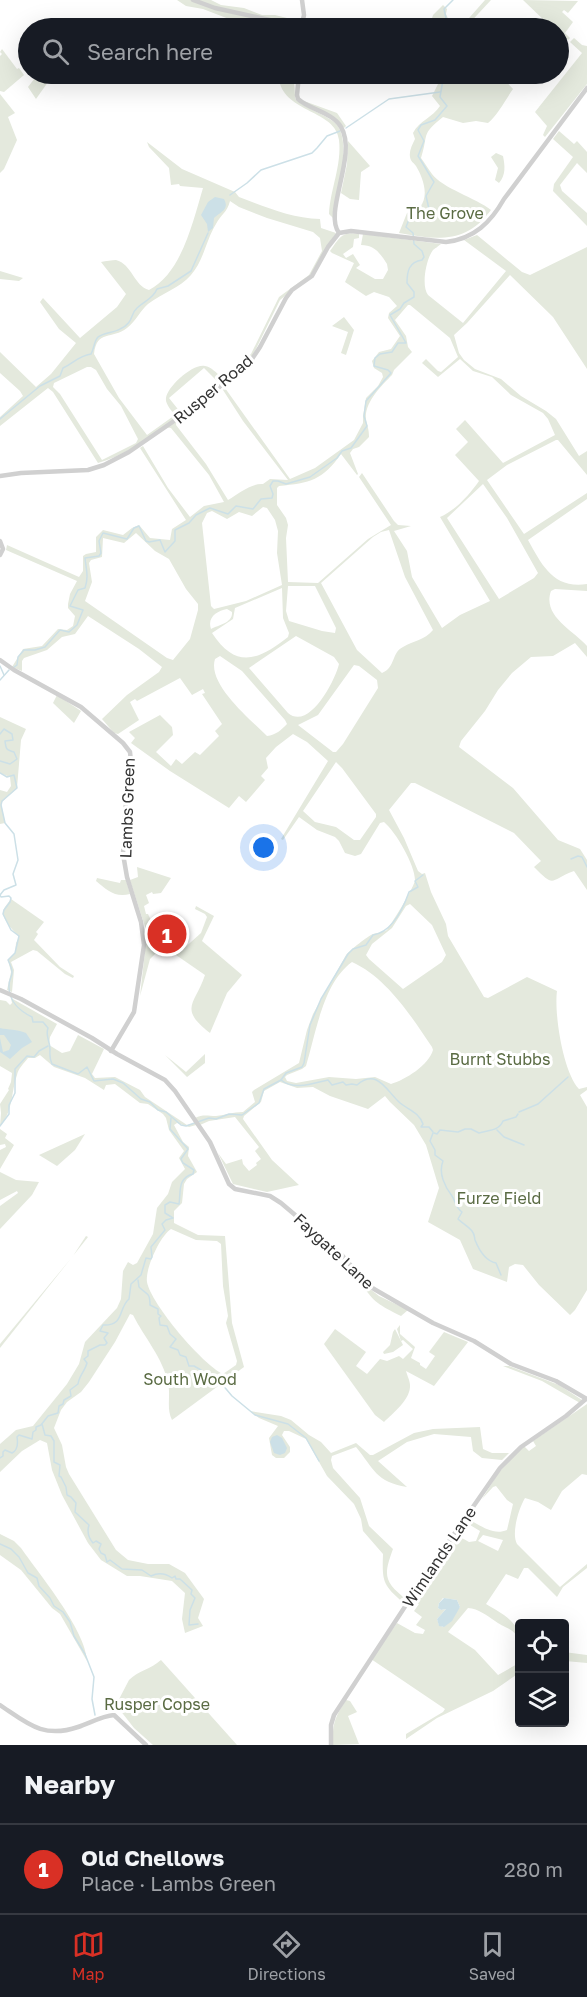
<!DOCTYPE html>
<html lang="en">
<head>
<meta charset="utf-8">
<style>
	:root { --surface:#171b24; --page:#242831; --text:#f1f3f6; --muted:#9ea1a6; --line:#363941; --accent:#d93025 }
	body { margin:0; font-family:"Golos Text",sans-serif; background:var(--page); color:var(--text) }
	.controls { position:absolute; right:18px; bottom:18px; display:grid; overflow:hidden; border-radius:6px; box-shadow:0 6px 24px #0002 }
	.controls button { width:54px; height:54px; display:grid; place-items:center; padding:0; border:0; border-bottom:2px solid var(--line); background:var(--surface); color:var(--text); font:30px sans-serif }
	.you { position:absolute; left:264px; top:848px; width:21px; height:21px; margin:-15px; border:4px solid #fff; border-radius:50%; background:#1a73e8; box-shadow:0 0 0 9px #1a73e833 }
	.badge { display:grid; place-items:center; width:39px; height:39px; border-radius:50%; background:var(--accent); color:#fff; font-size:20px; font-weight:700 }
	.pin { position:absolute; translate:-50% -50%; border:3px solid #fff; box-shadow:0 2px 6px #0006 }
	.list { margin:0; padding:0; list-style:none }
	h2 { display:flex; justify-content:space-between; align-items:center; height:78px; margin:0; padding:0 24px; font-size:26px }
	h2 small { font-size:20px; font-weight:400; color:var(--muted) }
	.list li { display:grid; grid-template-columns:39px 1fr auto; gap:18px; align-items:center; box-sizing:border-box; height:90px; padding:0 24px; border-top:2px solid var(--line) }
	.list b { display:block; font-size:22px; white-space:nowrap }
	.list p { margin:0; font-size:20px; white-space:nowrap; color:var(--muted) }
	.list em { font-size:20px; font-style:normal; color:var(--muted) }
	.icon { flex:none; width:33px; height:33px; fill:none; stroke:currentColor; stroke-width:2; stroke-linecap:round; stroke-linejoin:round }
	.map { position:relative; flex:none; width:587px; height:1745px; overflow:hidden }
	.search { position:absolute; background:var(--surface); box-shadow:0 6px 24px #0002; left:18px; right:18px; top:18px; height:66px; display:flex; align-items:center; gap:15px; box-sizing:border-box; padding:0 21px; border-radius:33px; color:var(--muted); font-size:22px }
	.sheet { height:168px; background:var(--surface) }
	nav { display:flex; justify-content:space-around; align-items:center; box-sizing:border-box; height:84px; border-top:2px solid var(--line); background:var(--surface); font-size:16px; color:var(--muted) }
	nav a { display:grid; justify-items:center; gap:3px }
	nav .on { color:var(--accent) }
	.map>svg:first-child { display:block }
	.green { fill:#e4e9dd; fill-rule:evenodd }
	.water { fill:#cce0e7 }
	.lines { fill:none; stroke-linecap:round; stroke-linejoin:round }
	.stream { stroke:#cce0e7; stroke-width:1.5 }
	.minor { stroke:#d0d0d0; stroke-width:4.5 }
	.labels { text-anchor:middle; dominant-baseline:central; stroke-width:6; stroke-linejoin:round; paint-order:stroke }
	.park-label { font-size:16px; fill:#5a6b43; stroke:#fff }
	.street-label { font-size:16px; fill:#333; stroke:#fff }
</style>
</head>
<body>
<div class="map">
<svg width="587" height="1745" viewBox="0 0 587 1745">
	<rect width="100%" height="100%" fill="#fff"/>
	<g class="green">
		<polygon points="177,0 211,0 221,5 244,8 262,15 275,15 295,20 297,23 296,28 282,28 229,19 203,9 186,6"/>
		<polygon points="485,0 491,0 465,28 429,28 433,15 443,5 447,9 446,14 449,21 462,26"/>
		<polygon points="523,0 578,1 568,13 564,10 562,12 573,22 565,33 570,38 568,40 559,32 558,28 547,23"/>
		<polygon points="574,38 582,45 587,46 587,84 545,137 543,135 547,126 535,112 582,53 570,42"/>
		<polygon points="2,49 17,69 19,68 24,75 4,92 0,91 0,56 2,54 0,52"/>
		<polygon points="38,74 53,75 36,99 28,87"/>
		<path d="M427 74H499L513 89C506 99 497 116 488 123L476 121 463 123 443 117C420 135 429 134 421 158 425 163 428 169 432 174 442 188 476 198 491 210 466 244 437 240 399 233L407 213C411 211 417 210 420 207 430 195 422 176 416 166 413 162 411 162 410 157 409 151 412 145 415 139L413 133C419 121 433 117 440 106L432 96 438 84 435 78Z"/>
		<path d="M287 76C298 80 293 91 296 100 308 110 323 113 334 122 354 138 337 196 334 219L329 214C330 190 342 165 339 140 336 110 285 113 279 80L282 77Z"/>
		<polygon points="0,94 15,113 8,117 17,140 4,169 0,173"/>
		<polygon points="304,101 337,113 346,126 344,128 339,122"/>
		<polygon points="559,131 574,144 577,141 587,152 587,173 577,163 560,185 562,191 587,213 587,226 553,191 554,184 573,157 553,139"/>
		<polygon points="348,141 370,166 361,172 359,200 350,199 341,193 347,164"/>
		<path d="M147 142 182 169 235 192 239 197C266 207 291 218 320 219L321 228 336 233 310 276 280 300 253 355 219 383 204 368 169 398 181 413 177 418 176 425 206 464 228 500C238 494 251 483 263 484L270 479 288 480 243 421 223 390 225 388 290 479 315 468 354 440 363 423V416L366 398 378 386 383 377 382 373 374 368 372 361 379 352 391 349 400 336 388 318 389 313 397 306 389 297 374 292 366 296 345 282 354 263 332 253 330 251C340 237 342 231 359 234V238L354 239 353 247 343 254 346 258 353 254 360 265 356 268 375 279H383L388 270 387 264C379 251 373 245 361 245L363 234 441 244C440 245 433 250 433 250 426 259 421 286 428 295L463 323 506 271 464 240 477 235 522 272 530 275 587 247V369L553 317 510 275 467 323 454 335 459 353 464 360 475 369 501 379 521 396 546 411 556 419 579 456 587 451V475L558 440H556L507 465 487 480 524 534 587 493V499L528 540C542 565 553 589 587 584V591L555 589 551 591C542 616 573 630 587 646V657L575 643 553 656 531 657 512 673 498 690 485 711 461 741 459 747 513 788 558 840 580 849 587 860V890L574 871C549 880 556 889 534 867L541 861 514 833 415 783H411L389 810 404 838 418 871 422 874 425 873 431 892 446 924 448 936 484 997 488 998 527 977 557 991C554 1014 563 1072 579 1089L587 1087V1090L580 1095 587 1107V1290L575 1310 570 1315 539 1285 523 1265 515 1264 509 1267 507 1282 473 1269 460 1240 428 1222 439 1188 426 1145 414 1125 390 1102 385 1096 368 1109 330 1096 313 1087 297 1088 280 1082 264 1091 261 1102 244 1116 243 1119 272 1160 299 1185 267 1192 233 1184 218 1153 226 1164 242 1159 243 1164 249 1171 257 1165 256 1163 261 1159 255 1151 259 1147 235 1117 209 1121 200 1125 195 1118C203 1114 208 1116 216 1116 226 1115 233 1112 243 1112L255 1102 252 1092 254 1090 299 1063 307 1030 313 1014 346 955C350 950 368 936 373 934 379 932 381 933 387 930 392 923 415 886 415 880 415 865 396 832 384 822L380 823 361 854 355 856 345 853 339 841 335 837 317 830 299 817 283 840 281 839 328 761 307 742 293 734 276 747 266 758 268 768 261 776 265 780 246 802 239 796 229 808 170 771 131 743 135 738 129 732 160 715 172 727 173 735 156 752 171 766 176 759 182 764 195 752 200 755 219 736 215 731 222 724 202 694 205 693 203 689 192 695 180 678 137 701 135 699 130 702 139 720 118 734 114 733 102 719 127 695 159 672 162 667 139 649 88 616 75 634 62 637 47 650 24 658 22 661V671L12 667 23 649 42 646 58 629 67 630 73 626 75 616 68 608V604L70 594 77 581 6 550 7 545 79 577 83 571V556L86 554 96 552V537L103 530 123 535 132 528 139 525 150 538 170 540 172 529 186 520 140 448 143 446 168 488 190 517 204 506 224 502 209 475 171 428 165 427C144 441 123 456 98 463L53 392 48 388 0 426V417L23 396 20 391 0 373V352L36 387 51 374 76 343 59 329 40 302 43 298 80 338 117 307 126 294 101 262C106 261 112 260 116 260 132 264 134 286 149 290 182 273 193 221 203 188L180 186 179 184 171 185 169 168 149 147ZM230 201 239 207 267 218 313 232 320 238 322 251 309 275 279 297 251 354 221 377C217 373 211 367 205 366 193 363 167 387 166 398 165 404 172 411 175 415L147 435 119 398 94 354C97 329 112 340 127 328 136 321 140 311 148 304 162 293 180 288 191 275 204 260 206 240 216 224 221 214 227 213 230 201ZM408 305H410L450 338 458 357 441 372 438 371 426 359 422 363 438 377 460 359 473 371 492 377 511 395 543 413 548 419 555 435 503 463 465 420 456 429 468 442 455 455 479 481C469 495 456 510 440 517L490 601 460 615 442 628 412 577 407 551 394 531 411 526 398 525 394 521 362 473 359 477 391 525 368 539 318 583 288 582 286 538 288 525 286 518 277 505V488L279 486C310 483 323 480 341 454L357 475 358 474 350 453 353 449 359 447 369 437C369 428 367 426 366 419 364 403 382 385 392 375L394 370 412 352 408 347 406 336 395 320ZM87 367H91L96 370 107 389 121 406 138 439 136 443 102 460 60 394 53 387 54 383ZM483 484 507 518 538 573 534 578 499 599 447 518ZM263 507 267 508 275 520 278 531 277 553 282 585 246 601 214 609 211 606 202 523 207 513 212 511 227 519 239 512 252 516ZM389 530 405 577 433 630C424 641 414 640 403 647 391 653 396 667 382 673L357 650 321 583 373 537 381 532ZM136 533 155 551 169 559 186 589 198 604V610L190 639 173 660 167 658 85 601 92 582 89 563 91 560 102 557 103 538 124 543ZM288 586H315L336 628 335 633 322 631 289 621 286 611ZM282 588 283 618 289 633 288 637C259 660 236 670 212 633L233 619 235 608ZM227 609 232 612C233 623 219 625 211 629 207 617 217 611 227 609ZM296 636 334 657 339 664C335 681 309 731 288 713L249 668ZM220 656 242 671 285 720 287 724C281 730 276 735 267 736 250 719 207 684 215 659ZM354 665 359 666 377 680 378 688 343 744 336 752H333L298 725 318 715ZM336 762 342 768 376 814V817L360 840H354L336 827 315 822 303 811ZM410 904 432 925 446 955 442 962 403 989 369 959 366 955 372 944 392 928 406 906ZM352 962C387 978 411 1016 432 1047L433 1050C429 1065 405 1080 391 1084L375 1077 356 1079 329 1077 296 1083 287 1081 285 1077 287 1075 302 1069 306 1066C316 1033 323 983 352 962Z"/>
		<path d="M496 153 503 156C505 166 506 175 499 183L495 180 498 168 491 157Z"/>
		<polygon points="0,271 23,278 19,281 0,279"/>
		<polygon points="344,317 354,330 346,355 341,353 348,332 332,326"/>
		<polygon points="57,695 81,711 74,723 53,703"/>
		<polygon points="0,717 26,729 21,740 17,788 1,803 5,823 0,824 0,790 7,792 11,786 10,777 0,773"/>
		<polygon points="137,867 171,878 161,893 153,894 152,892 146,895 149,903 144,906 146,914 148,914 155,929 154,935 159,953 155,954 150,959 140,996 147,933 130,880 138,877"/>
		<path d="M97 878 120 883 121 880H126L130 894C115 898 107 890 96 881Z"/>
		<path d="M11 899 44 922 36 932 38 934 34 940 60 967 74 976 73 978 65 974 37 951 33 950 11 962 14 970 12 992 7 990 11 972 8 960 15 953 16 943 19 937C14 931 3 921 3 912 3 908 9 902 11 899Z"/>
		<path d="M196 906 214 916 202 941 242 975 227 993 210 1033C178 1008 195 1005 205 975L176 955C177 945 171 941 174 929L171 922 176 920 180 930 177 939 181 951 201 933 207 917 205 914 195 909Z"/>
		<path d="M11 998 57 1024 50 1037 49 1045 62 1053 70 1051 78 1035 104 1049 92 1074 95 1078 115 1077 140 1090 145 1097 187 1125 195 1123 196 1125 189 1127 177 1123 174 1125 183 1142 189 1147 188 1156 197 1172 187 1179 184 1184 182 1203 174 1211V1223L198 1235 225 1236 232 1323 244 1367 172 1420C166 1408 171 1396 168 1383 163 1358 144 1337 133 1315L130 1314 115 1342 89 1382 81 1392 67 1402 61 1410 54 1428 62 1445 66 1467 69 1474 116 1550 128 1560 148 1564H169L185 1573 204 1599 198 1618 203 1626 185 1633 182 1619 185 1593 172 1581 140 1576H127L101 1560 88 1543 62 1495 52 1470 47 1443 40 1440 22 1451 0 1472V1444L16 1430 33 1426 67 1384 79 1364 85 1342 117 1308 121 1299 123 1271 128 1262 133 1265 137 1263 153 1234 157 1208 168 1194 172 1182 185 1169 179 1158 184 1151 169 1130 166 1118 163 1114 148 1104 140 1103 115 1084 106 1085 104 1090 85 1078 54 1067 40 1055 35 1058H28C24 1063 18 1069 17 1075 11 1092 13 1112 0 1126L1 1113 0 1104 9 1090 8 1089 11 1082 12 1073 0 1066V1000L6 1001 10 1005 12 1003ZM171 1229 196 1240 217 1241 221 1244 223 1286 228 1316 226 1323 237 1361 236 1365 223 1374C203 1365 151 1304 147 1282 145 1269 160 1236 171 1229Z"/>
		<polygon points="205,1054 205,1063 187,1077 165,1055 186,1072"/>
		<polygon points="0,1129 7,1134 5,1138 14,1145 0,1169 0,1150 6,1147 5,1144 0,1145"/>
		<polygon points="85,1134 75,1150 57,1166 39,1155"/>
		<polygon points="0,1172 16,1180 39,1182 32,1195 0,1229 0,1206 18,1193 17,1191 0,1200"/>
		<polygon points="86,1236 88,1237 0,1348 0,1344 73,1256"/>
		<path d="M361 1282 379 1296 408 1310 401 1316C381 1306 372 1302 361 1282Z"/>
		<path d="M400 1325V1334L415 1347 411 1358 420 1363V1365L426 1369 435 1356 429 1352 444 1332 468 1342 434 1386 406 1371C407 1375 410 1381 410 1385 411 1399 393 1413 384 1422L375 1415 324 1344 335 1329 366 1352 356 1366 367 1374 380 1359 387 1361 399 1356 403 1359 413 1349 403 1340 401 1341 397 1329Z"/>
		<polygon points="395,1329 403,1345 393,1352 384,1354 383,1352 390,1345 393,1332"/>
		<polygon points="503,1366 509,1366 559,1385 582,1400 580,1403 542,1381"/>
		<path d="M587 1404V1475L582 1474 562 1491 551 1510 538 1502 525 1498C519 1508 511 1533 517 1544L560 1587 587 1564V1568L563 1587 557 1597 528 1568H524L518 1579 506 1574 486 1604C499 1612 519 1621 519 1638 509 1626 506 1629 495 1621 486 1615 479 1609 468 1608L448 1632 475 1650 498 1675 519 1663V1673L493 1691 437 1718 406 1739V1734L443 1712 445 1709 371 1659 397 1623 415 1633 423 1634 425 1630 416 1625 422 1617 414 1611 419 1604 412 1600 455 1534 469 1542 476 1541 480 1531 465 1522 468 1519C480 1525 493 1536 507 1530L513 1504 507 1500 496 1486 493 1487 482 1499 499 1472 524 1446 529 1451 536 1446 533 1441ZM483 1535 503 1540 498 1551 478 1541ZM443 1598 457 1600 460 1607 443 1627 439 1625 437 1619 446 1609 441 1610 438 1608 439 1603Z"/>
		<path d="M250 1411 281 1416 291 1420 309 1435 321 1442 331 1453 356 1443 370 1455H373L414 1433 433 1429 480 1427 483 1449 492 1453H509L502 1460 482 1458 473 1451 471 1437 434 1434 407 1442 378 1461 407 1487C376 1482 374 1469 356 1447L332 1456 331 1460 333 1468 360 1498 369 1526 393 1549C383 1576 384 1582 407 1600L405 1604C383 1585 382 1583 383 1554L363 1531 361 1519 354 1504 327 1476 306 1439 289 1431H284L282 1435 290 1447V1452L284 1458H276L272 1455 269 1438 278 1426 259 1418Z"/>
		<path d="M0 1534 14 1541 21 1548C39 1574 86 1630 87 1661L60 1614 52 1608 21 1570 0 1555Z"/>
		<polygon points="564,1652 587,1655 587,1663 565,1661"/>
		<path d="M161 1660 237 1745H153L134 1728 116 1705 129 1680C138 1671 151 1669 161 1660Z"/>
		<path d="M346 1700 350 1701 357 1712 348 1716 359 1744 333 1745C332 1724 335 1717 346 1700Z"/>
	</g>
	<g class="water">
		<path d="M215 197 224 199C230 210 220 212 214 218L213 228 208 232 207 224 201 215 208 202Z"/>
		<path d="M0 1028C9 1030 16 1029 26 1033L32 1042 22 1048 10 1059 0 1052V1038L3 1052 9 1050 11 1045 4 1035H0Z"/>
		<polygon points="277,1435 282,1438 287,1448 285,1453 280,1455 274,1453 270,1442 272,1437"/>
		<polygon points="444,1598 457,1600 460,1607 452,1621 444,1627 439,1626 437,1619 446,1609 441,1610 438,1608 439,1603"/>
	</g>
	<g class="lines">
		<g class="stream">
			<polyline points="440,28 447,23 444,9 453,0"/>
			<polyline points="346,128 389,99 440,92"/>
			<polyline points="230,195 247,183 261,170 312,153 317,148 327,136 340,131"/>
			<path d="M0 419 40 386 60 376 63 368C74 363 78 356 91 354 94 349 94 341 98 337 104 332 114 333 120 329 134 323 130 314 137 308 144 301 153 299 157 289L168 286 191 271 208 233"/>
			<polyline points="0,666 4,675"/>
			<path d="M13 668 17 665 18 657 24 650H35L45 647 60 630 69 632 77 625 83 610 70 606 78 590 85 588C89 577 86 569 85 558L99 556 101 553 99 541 103 533 127 539 134 528 139 526 146 541 149 542 160 540 165 552 175 541V530L189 523 196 515 210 508 228 514 236 506 253 509 261 499 272 498 273 494 270 486 273 481H278L286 484 310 477 337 458 342 451 351 448 367 426 364 416 366 401 391 373 388 370 374 366 375 358 380 354 392 352 398 343H406L390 315 400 309 404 303 414 297V292L407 283C407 271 409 262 422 260L424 257 422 251 414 244 413 233 406 227 412 212 415 211 425 212 429 209 426 196 434 182C428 173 424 165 418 156L424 141 418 130 421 125 435 120 447 106 440 97 443 80 437 74"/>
			<polyline points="0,680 9,670"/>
			<path d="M0 734 4 729 12 734 13 740 5 741C6 749 6 750 14 752L17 759 10 764 0 761"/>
			<path d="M0 773 7 777 14 775 17 788 2 801 1 805 5 823 14 834 18 860 13 874 16 885 4 890 0 895 1 897 9 896 11 898 10 902 4 910 3 914 11 930 19 936 15 953 8 960C17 979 8 974 9 988 10 1003 20 1011 32 1017L33 1022H43L48 1028C45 1036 50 1041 50 1049 50 1055 49 1058 52 1064L78 1074 87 1067 94 1081 113 1079 123 1083 141 1099 150 1102 158 1110 166 1112 181 1125 186 1126 209 1118 216 1119 229 1114 242 1115 259 1103 264 1089 281 1080 286 1073 302 1067 304 1063 310 1025 321 999 348 954 353 949 366 945 373 935C392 932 403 909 409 892L418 887 415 881 423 875"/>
			<polyline points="571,859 578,856 582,857 587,867"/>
			<path d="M281 1080C294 1091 314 1083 328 1080L332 1085 343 1082 346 1085 352 1084 357 1085C377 1068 386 1090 399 1102 408 1110 419 1112 423 1124L421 1127H429L433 1132"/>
			<polyline points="519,1112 538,1104 568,1077"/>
			<polyline points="0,1126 9,1114 9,1105 15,1093 15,1069 27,1056 34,1057 39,1051 48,1046"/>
			<polyline points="497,1130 504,1137 524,1145"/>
			<path d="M433 1133 430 1141 435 1150V1155L443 1161C438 1173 445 1187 452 1196 456 1202 455 1207 462 1212L458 1219C462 1223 469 1227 472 1231 475 1235 474 1236 475 1240 479 1250 486 1261 496 1263L501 1275"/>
			<path d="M434 1133 437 1134 440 1130 458 1132 465 1129H471L479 1133C488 1130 499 1131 503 1121L516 1117 518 1114"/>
			<path d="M138 1280 139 1287C147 1295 150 1292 150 1305L158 1309V1314L161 1316 159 1318 160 1325 167 1326 170 1334 176 1339 170 1347 178 1350 180 1355 186 1357 189 1366H194L201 1370 200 1373 206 1379 216 1377 232 1396 255 1415 288 1424 306 1438 319 1461"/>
			<path d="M42 1424 45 1435 51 1436 54 1441V1462L60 1465 59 1476 61 1477 66 1487 67 1495 71 1497 76 1503 75 1512 89 1525C87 1531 88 1537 93 1543L96 1541 101 1544 99 1549 101 1553 105 1555 107 1562 110 1560 122 1569 142 1570 151 1576C159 1572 165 1573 172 1578L175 1576 176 1579H180L192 1590 191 1594 195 1598 190 1610 189 1625 198 1624"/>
			<path d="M0 1458 3 1456V1452L5 1450 12 1453C18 1450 18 1443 17 1437L19 1435 32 1439 33 1432 36 1430V1427L41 1425 48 1416 58 1413 59 1406 63 1404 64 1400 71 1396 70 1390 78 1384C79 1376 85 1371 87 1363L84 1359 88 1356V1351L100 1345H105L107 1343 104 1338 108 1333 100 1331 103 1325C125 1326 118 1308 129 1299L131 1284 141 1275 146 1258 151 1259 152 1257 151 1247 165 1230 162 1224 166 1220 173 1218 165 1213V1205L170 1202 179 1204C181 1192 177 1178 193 1174L194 1170 183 1163 181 1159 188 1149 170 1129 171 1118"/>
			<polyline points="0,1544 11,1549 19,1557 28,1573 37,1578 39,1586 50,1598 54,1606 63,1612 70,1622 74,1636 85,1654 94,1677 92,1699 95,1715"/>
		</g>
		<g class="minor">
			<polyline points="193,0 215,8 302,27"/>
			<polyline points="301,28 304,15 302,0"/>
			<path d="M299 74 297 95 298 99C310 110 332 112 341 127 358 155 323 212 339 233"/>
			<path d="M0 476 21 473 88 470 104 465 129 452 203 401 252 359 260 347 286 298 292 290 312 276 328 247 339 233 351 231 446 242C474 239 491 222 504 199L587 88"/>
			<polyline points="0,541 3,549 0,555"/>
			<polyline points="0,660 14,670 81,707 123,743 130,752 131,762 125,812 123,854 127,877 141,922 144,945 134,1012 111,1051"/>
			<polyline points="0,990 21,999 92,1038 117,1054 165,1080 175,1091 210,1142 229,1184 235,1189 270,1196 281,1203 340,1253 365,1282 374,1289 433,1323 474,1341 511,1364 556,1381 587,1399"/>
			<path d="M0 1705C27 1723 43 1739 78 1727 90 1723 102 1716 114 1715L146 1745"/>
			<polyline points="331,1745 331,1725 334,1715 427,1573 500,1468 521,1447 566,1416 586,1399"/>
		</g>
	</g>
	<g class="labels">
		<g class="park-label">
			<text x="445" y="213">The Grove</text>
			<text x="500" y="1059">Burnt Stubbs</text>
			<text x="499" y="1198">Furze Field</text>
			<text x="190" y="1379">South Wood</text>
			<text x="157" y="1704">Rusper Copse</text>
		</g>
		<g class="street-label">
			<text transform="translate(213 389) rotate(-40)">Rusper Road</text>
			<text transform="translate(127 808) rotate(-88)">Lambs Green</text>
			<text transform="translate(334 1251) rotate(43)">Faygate Lane</text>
			<text transform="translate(439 1557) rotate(-56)">Wimlands Lane</text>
		</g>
	</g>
</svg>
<div class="controls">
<button><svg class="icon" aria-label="locate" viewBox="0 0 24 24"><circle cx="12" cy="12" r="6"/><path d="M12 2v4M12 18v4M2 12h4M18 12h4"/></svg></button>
<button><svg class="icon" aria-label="layers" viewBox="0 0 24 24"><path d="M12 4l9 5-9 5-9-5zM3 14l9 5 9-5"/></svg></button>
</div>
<div class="you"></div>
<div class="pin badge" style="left:167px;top:934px">1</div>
<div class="search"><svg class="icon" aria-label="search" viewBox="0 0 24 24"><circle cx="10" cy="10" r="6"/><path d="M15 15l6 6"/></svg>Search here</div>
</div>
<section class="sheet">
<h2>Nearby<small></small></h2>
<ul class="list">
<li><span class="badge">1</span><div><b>Old Chellows</b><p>Place · Lambs Green</p></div><em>280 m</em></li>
</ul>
</section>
<nav>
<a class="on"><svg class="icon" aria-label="map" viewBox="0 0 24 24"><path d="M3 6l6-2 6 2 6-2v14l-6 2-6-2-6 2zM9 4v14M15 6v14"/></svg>Map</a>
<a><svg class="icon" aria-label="directions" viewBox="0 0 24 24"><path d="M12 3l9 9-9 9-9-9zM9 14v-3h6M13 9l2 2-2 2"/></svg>Directions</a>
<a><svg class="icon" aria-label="saved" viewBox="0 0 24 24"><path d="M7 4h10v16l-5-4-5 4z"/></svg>Saved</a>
</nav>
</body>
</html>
